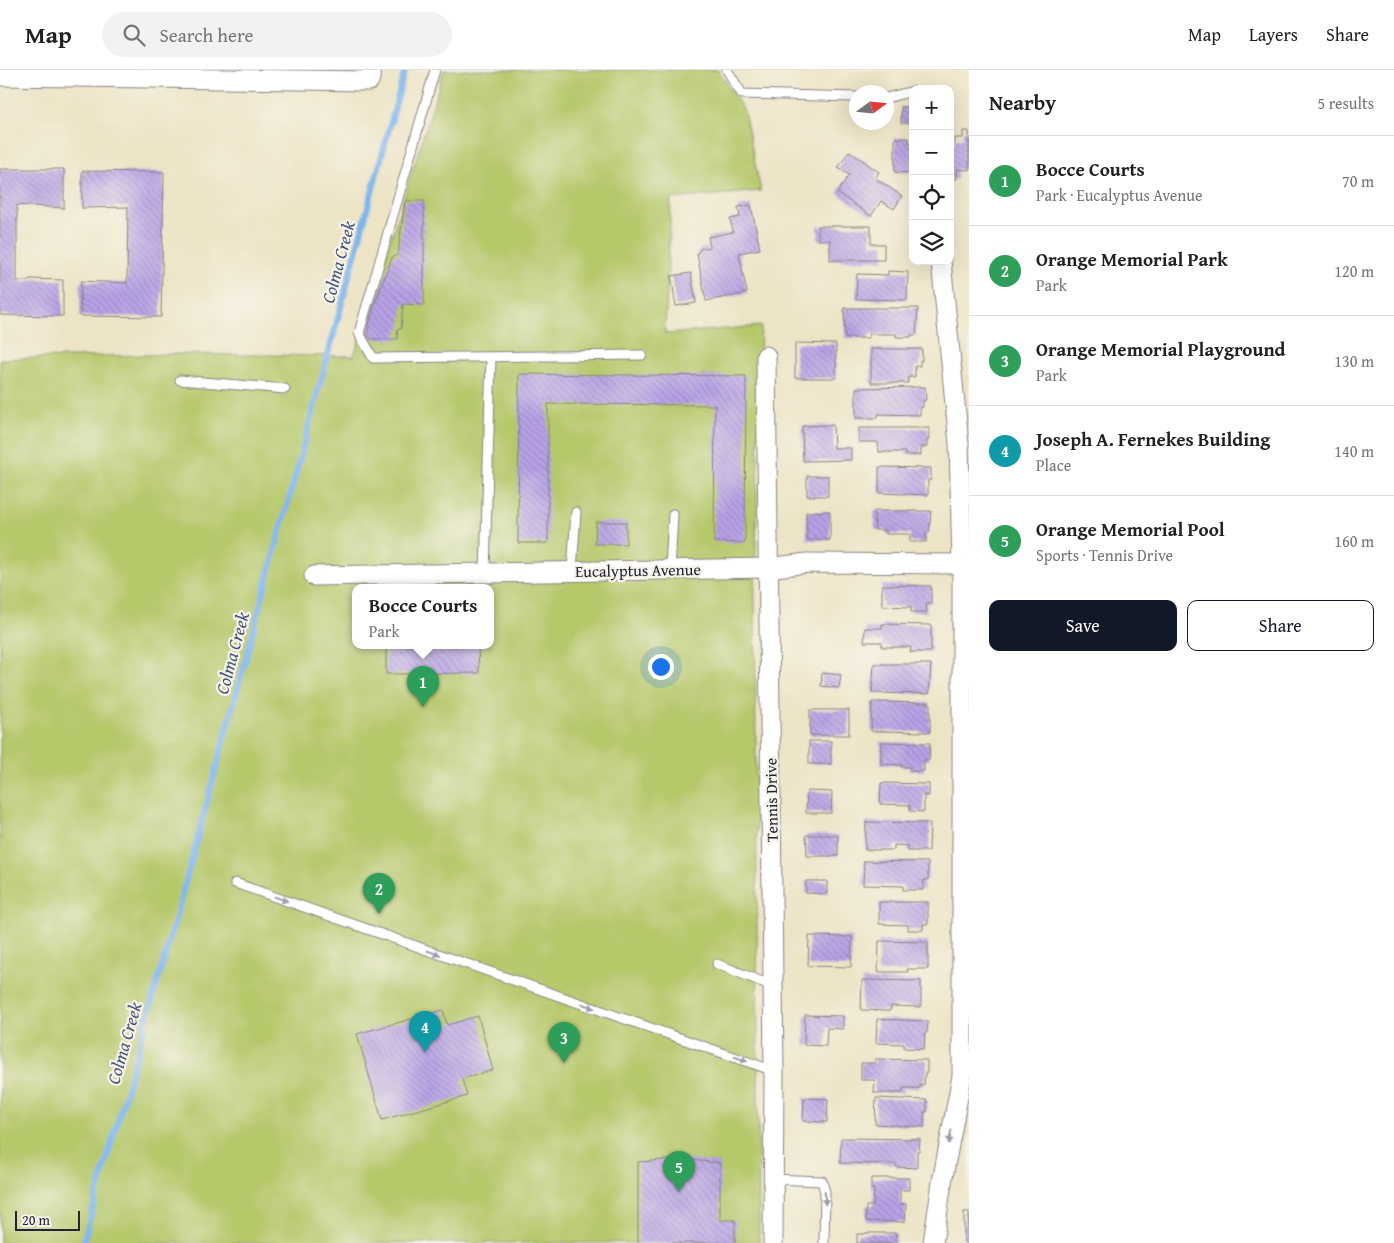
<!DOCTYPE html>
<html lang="en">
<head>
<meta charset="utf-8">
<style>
	:root { --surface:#fff; --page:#f2f2f2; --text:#202124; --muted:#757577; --line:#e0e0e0; --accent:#111827 }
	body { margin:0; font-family:"Gentium Book Plus",serif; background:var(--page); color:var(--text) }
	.controls { position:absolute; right:15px; top:15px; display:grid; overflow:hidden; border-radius:10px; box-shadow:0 5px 20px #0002 }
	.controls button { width:45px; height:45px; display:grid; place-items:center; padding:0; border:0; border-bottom:1px solid var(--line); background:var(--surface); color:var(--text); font:25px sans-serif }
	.compass { position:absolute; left:849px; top:15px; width:45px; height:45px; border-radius:50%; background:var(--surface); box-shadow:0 5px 20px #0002; rotate:75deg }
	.scale { position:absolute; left:15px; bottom:12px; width:65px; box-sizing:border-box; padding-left:5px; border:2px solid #22223b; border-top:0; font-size:14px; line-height:18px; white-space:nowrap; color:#22223b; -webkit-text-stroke:4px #f7f3e8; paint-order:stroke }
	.you { position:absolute; left:660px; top:596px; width:18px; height:18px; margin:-12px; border:4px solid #fff; border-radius:50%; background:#1a73e8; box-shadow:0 0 0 8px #1a73e833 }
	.badge { display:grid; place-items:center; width:32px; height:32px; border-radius:50%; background:var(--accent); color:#fff; font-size:16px; font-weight:700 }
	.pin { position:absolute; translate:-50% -41px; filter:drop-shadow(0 1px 2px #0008) }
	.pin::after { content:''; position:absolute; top:26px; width:18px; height:15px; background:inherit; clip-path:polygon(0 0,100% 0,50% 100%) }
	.popup { position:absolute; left:352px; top:514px; width:142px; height:65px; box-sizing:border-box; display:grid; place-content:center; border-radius:10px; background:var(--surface); filter:drop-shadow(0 1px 4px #0005); font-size:16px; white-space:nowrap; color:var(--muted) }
	.popup b { font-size:19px; color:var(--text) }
	.popup::after { content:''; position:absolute; left:50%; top:100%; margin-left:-10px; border:10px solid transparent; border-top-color:var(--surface) }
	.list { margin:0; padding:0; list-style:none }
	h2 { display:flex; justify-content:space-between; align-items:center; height:65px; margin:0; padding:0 20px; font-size:21px }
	h2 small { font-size:16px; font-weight:400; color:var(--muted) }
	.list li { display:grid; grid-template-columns:32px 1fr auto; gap:15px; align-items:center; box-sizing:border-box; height:90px; padding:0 20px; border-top:1px solid var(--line) }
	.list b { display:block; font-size:19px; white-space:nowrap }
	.list p { margin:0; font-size:16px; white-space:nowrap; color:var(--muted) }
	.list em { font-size:16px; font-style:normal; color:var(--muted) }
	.actions { display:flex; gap:10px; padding:15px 20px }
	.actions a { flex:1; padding:11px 0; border:1px solid var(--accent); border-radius:10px; text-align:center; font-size:18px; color:var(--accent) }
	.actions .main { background:var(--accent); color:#fff }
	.icon { flex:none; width:28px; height:28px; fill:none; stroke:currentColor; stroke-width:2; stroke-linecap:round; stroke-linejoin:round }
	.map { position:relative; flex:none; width:969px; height:1173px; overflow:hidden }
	header { display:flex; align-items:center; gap:30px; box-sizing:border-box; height:70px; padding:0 25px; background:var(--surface); border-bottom:1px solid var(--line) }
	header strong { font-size:24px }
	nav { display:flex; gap:28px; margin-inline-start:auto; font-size:18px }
	.search { width:350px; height:45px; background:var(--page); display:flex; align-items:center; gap:12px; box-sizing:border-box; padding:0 18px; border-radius:28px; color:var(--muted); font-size:19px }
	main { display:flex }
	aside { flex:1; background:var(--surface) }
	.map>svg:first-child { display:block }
	.green { fill:#b5c86b; stroke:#6c7553; fill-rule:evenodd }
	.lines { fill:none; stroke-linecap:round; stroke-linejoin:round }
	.stream { stroke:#7fb5ee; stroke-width:6 }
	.building { fill:url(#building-back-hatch) }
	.service-casing { stroke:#888380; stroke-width:11 }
	.minor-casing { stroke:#888380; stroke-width:21 }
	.service { stroke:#fff; stroke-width:9 }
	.minor { stroke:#fff; stroke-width:19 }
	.oneway { fill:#9c9ca7 }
	.labels { text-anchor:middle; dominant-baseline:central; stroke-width:4.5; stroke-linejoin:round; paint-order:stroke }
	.street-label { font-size:16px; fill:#22223b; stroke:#f7f3e8 }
	.water-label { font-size:18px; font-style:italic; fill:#43557a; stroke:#f7f3e8 }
</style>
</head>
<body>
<header>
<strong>Map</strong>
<div class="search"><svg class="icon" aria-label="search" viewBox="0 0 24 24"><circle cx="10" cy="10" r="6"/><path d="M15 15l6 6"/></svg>Search here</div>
<nav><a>Map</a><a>Layers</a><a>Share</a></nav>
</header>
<main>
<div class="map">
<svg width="969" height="1173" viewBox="0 0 969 1173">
	<defs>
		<pattern id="building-back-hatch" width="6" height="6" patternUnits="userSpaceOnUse" patternTransform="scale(1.25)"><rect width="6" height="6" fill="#b9a3e7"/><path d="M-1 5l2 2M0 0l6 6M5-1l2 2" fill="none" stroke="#9684bc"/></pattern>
	</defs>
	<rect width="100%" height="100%" fill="#f7f3e8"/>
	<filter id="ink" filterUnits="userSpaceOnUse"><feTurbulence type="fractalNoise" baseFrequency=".02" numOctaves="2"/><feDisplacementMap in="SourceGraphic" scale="10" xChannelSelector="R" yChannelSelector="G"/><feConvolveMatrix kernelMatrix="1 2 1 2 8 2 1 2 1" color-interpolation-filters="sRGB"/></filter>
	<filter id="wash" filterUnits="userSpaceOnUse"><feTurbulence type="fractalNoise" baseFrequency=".0096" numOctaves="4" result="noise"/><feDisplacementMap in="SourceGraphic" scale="20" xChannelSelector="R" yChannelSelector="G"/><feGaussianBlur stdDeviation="1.12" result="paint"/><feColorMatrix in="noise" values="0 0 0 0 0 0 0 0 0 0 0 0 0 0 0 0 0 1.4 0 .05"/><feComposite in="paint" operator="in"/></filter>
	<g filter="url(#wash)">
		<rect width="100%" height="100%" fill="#ede4c6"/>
		<path class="green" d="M444 0H718L744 41 761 121 671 129 665 264 761 256 755 515 759 1173H0V289L174 284 354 286ZM356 518H490V576H356Z"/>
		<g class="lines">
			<polyline class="stream" points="83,1173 176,847 405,0"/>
		</g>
		<g id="blocks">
			<g class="building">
				<rect x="901" y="37" width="12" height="16"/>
				<polygon points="963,61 969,61 969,100 957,99 957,109 950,109 950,74 955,74 955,68 963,68"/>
				<polygon points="895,68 909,68 909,73 913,73 913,100 910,100 909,103 895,102"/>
				<polygon points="849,81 879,102 875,108 902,126 894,139 881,131 871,146 837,123 849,105 838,98"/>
				<polygon points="0,99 64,99 64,138 17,135 17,211 29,211 29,209 63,210 63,246 0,245"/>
				<polygon points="82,101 164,102 161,247 80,246 81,211 127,213 128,137 82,138"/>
				<polygon points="405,131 424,131 424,235 403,234 401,259 397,259 398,269 372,269 368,265 368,259 374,236 392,188 398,184"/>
				<polygon points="751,135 760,179 739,183 747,223 706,231 697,184 700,179 710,177 708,167 733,162 730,149 740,147 738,137"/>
				<polygon points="818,156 871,156 871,174 884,174 884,190 830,190 830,170 818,170"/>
				<polygon points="888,201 908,202 907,230 856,229 857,204 888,205"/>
				<polygon points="691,203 696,233 676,236 671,206"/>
				<polygon points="844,238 918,238 916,265 911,265 911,267 896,267 896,264 869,264 869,268 845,268"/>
				<polygon points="795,273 836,274 836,308 795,308"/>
				<polygon points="871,279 922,279 922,291 920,290 920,296 915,296 915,307 908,307 908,313 871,313"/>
				<polygon points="519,304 746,306 745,473 714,472 715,335 548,334 548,473 518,473"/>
				<polygon points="925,317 926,330 923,330 923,337 920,337 920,345 878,344 878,348 856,348 856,318"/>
				<polygon points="833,355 834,378 851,378 851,390 803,391 802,356"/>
				<polygon points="859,358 929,358 929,370 927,370 927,377 921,377 921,385 905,385 905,382 879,382 878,372 859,372"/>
				<polygon points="879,397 931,398 931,410 928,410 928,425 879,423"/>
				<rect x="807" y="406" width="21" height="20"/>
				<polygon points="830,441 830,470 807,470 806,442"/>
				<polygon points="874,441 931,441 929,463 926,463 926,472 910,472 910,464 886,464 886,460 875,460"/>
				<polygon points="596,452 626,452 626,474 595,474"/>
				<polygon points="882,515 931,516 931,533 926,533 927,542 911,542 911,537 882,536"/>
				<polygon points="882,554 931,555 931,582 910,582 911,577 882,577 882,572 864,572 865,558 882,558"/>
				<polygon points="386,576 478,576 479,603 386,604"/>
				<polygon points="874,594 931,594 929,624 872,623"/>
				<polygon points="822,603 841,605 839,618 821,616"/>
				<polygon points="872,632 930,633 930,662 871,661"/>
				<rect x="810" y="640" width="39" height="25"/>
				<rect x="809" y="671" width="22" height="23"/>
				<polygon points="881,672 930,673 929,690 924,690 924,701 910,701 910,697 901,697 902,695 881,694"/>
				<polygon points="881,713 929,714 929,726 924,725 924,742 910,741 910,735 880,734"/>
				<polygon points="807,721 832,722 831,743 806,743"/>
				<polygon points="866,752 930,753 929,781 908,781 908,776 894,775 894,780 865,780"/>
				<polygon points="806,765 838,765 838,786 807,786"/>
				<polygon points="864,791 928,792 928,810 924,810 923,820 903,820 903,816 863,815"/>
				<polygon points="806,811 827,811 827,824 806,823"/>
				<polygon points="879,832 928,832 928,854 923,854 923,860 908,860 908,855 879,854"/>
				<polygon points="809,866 852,867 851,897 808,896"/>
				<polygon points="879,871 928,872 928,899 907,899 908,902 878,902"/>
				<polygon points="862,910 921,911 921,937 891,936 890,941 861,940"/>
				<polygon points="443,940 447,955 478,946 493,1000 462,1009 467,1026 382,1050 357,964"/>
				<polygon points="805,945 843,946 843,959 827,958 826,976 804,975"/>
				<polygon points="877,949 928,951 927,963 925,963 924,979 904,978 904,974 876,973"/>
				<polygon points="875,989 927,990 927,1003 925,1003 924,1015 920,1015 920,1018 903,1018 903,1023 874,1023 875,1010 861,1010 861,993 875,993"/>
				<polygon points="804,1028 828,1029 827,1052 803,1051"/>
				<polygon points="876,1028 927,1030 927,1042 924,1042 924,1057 875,1054"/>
				<polygon points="841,1068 920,1069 919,1081 917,1081 917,1098 896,1097 896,1094 840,1093"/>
				<polygon points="680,1089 720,1093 720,1150 735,1150 735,1173 638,1173 638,1092"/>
				<polygon points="871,1108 909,1108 909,1120 900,1120 900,1134 906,1134 905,1152 866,1151 866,1136 873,1136 874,1119 871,1119"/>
				<rect x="964" y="1142" width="5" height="29"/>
				<polygon points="865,1163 896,1163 896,1173 857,1173 857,1164 865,1164"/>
			</g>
		</g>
	</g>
	<g filter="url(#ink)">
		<use href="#blocks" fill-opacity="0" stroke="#888380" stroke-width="1"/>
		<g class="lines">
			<g class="service-casing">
				<g id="service">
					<polyline points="435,0 359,263 373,288 642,285"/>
					<polyline points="727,0 742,24 856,27"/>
					<polyline points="886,28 913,21"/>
					<polyline points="180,310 285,319"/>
					<polyline points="670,500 673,444"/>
					<polyline points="572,501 576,442"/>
					<polyline points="485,503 491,287"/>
					<polyline points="235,813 774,1001"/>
					<polyline points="717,894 773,916"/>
					<polyline points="773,1109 822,1111 825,1122 824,1173"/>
				</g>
			</g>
			<g class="minor-casing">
				<g id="minor">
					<polyline points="0,6 369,11 372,0"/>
					<polyline points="766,286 774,1001 773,1173"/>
					<polyline points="314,506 768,498 807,493 962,494"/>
					<polyline points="933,1173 942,1112 962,1006 962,494 959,374 941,191"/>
				</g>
			</g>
			<use href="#service" class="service"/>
			<use href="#minor" class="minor"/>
		</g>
		<defs><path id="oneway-solid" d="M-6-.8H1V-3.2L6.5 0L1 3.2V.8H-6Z" transform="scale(1.25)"/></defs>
		<g class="oneway">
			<use href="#oneway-solid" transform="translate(281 829) rotate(19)"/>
			<use href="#oneway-solid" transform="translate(434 883) rotate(19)"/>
			<use href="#oneway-solid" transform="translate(588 936) rotate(19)"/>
			<use href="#oneway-solid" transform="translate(741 989) rotate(19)"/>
			<use href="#oneway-solid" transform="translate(950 1067) rotate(101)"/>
			<use href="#oneway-solid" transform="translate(825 1128) rotate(88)"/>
		</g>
	</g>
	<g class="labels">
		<g class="street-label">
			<text transform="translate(638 500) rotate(-1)">Eucalyptus Avenue</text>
			<text transform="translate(771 730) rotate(-91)">Tennis Drive</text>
		</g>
		<g class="water-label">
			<text transform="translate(338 192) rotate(-75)">Colma Creek</text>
			<text transform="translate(232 583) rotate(-75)">Colma Creek</text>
			<text transform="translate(124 973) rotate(-74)">Colma Creek</text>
		</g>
	</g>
</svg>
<div class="controls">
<button>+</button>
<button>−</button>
<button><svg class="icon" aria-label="locate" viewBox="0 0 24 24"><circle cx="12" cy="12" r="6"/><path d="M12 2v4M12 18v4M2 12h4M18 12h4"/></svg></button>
<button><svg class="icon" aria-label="layers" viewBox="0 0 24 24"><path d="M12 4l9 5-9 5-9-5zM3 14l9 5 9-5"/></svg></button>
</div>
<svg class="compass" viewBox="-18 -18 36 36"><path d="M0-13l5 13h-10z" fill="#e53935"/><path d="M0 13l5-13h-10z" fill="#757577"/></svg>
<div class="scale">20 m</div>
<div class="you"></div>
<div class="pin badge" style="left:423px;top:637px;background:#2e9e5b">1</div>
<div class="popup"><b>Bocce Courts</b>Park</div>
<div class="pin badge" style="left:379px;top:844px;background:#2e9e5b">2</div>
<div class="pin badge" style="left:564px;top:993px;background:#2e9e5b">3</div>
<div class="pin badge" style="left:425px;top:982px;background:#0f9aa8">4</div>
<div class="pin badge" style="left:679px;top:1122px;background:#2e9e5b">5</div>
</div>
<aside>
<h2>Nearby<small>5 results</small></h2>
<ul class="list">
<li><span class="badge" style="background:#2e9e5b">1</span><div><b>Bocce Courts</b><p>Park · Eucalyptus Avenue</p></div><em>70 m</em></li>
<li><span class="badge" style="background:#2e9e5b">2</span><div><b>Orange Memorial Park</b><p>Park</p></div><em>120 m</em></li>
<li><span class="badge" style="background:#2e9e5b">3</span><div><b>Orange Memorial Playground</b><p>Park</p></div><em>130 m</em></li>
<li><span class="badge" style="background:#0f9aa8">4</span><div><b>Joseph A. Fernekes Building</b><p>Place</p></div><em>140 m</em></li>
<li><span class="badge" style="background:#2e9e5b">5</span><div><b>Orange Memorial Pool</b><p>Sports · Tennis Drive</p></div><em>160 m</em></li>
</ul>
<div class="actions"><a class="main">Save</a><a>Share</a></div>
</aside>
</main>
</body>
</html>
